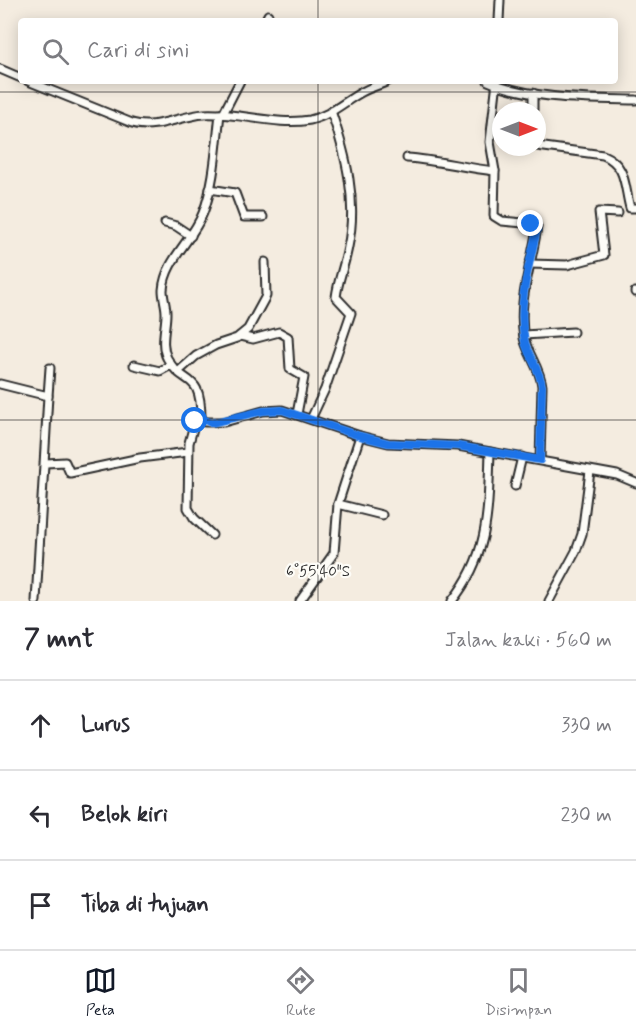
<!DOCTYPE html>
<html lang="id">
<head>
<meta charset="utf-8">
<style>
	:root { --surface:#fff; --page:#f2f2f3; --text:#2b2b33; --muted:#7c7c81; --line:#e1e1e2; --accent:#111827 }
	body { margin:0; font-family:Mynerve,sans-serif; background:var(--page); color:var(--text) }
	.compass { position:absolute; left:492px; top:102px; width:54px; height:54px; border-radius:50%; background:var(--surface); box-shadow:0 3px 15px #0003; rotate:90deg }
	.stop { position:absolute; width:18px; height:18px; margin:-14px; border:4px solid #1a73e8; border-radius:50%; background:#fff }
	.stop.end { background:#1a73e8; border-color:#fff; box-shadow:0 2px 6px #0008 }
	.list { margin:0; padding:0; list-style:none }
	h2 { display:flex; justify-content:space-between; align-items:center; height:78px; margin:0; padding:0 24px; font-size:26px }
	h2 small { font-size:20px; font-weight:400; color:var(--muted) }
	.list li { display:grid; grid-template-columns:39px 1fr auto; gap:18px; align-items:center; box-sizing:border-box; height:90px; padding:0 24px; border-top:2px solid var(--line) }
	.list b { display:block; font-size:22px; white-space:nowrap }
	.list em { font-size:20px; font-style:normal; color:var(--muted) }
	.icon { flex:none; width:33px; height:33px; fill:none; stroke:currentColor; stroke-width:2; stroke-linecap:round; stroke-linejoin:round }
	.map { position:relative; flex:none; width:636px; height:601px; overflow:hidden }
	.search { position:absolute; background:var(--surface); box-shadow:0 3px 15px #0003; left:18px; right:18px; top:18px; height:66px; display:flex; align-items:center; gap:15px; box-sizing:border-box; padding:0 21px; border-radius:6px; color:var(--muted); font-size:22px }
	.sheet { height:348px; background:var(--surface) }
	nav { display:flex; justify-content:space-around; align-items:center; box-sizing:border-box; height:84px; border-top:2px solid var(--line); background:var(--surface); font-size:16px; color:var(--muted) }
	nav a { display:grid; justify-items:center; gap:3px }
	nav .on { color:var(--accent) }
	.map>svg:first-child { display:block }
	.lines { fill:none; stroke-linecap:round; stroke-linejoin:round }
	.street-casing { stroke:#2b2b2b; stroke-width:11 }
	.street { stroke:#fdfcf7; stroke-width:7 }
	.route { stroke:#1a73e8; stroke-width:8 }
	.ticks { fill:none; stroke:#2b2b2b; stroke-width:1.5; stroke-opacity:0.45 }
	.ticks-label { font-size:15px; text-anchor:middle; fill:#2b2b2b; stroke:#fdfcf7; stroke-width:4.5; stroke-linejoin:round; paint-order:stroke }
</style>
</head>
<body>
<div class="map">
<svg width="636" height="601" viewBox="0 0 636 601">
	<rect width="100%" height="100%" fill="#f4ece0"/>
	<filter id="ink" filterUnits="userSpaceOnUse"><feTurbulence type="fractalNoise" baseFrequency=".0167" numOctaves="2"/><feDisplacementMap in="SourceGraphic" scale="12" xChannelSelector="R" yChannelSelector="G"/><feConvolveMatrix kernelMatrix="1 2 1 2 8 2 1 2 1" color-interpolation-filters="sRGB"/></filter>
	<g filter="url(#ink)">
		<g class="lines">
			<g class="street-casing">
				<g id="street">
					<polyline points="265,21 268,15"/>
					<polyline points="499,21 500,0"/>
					<polyline points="0,69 21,78"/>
					<path d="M28 81 132 123C155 130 180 116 204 114 239 112 276 126 310 120 330 116 345 101 362 92 371 87 380 85 388 81"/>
					<path d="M488 81C532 100 588 99 636 100"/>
					<path d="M497 81 490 142 495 171 494 216 502 221 534 224 537 227C532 265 517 300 524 338 528 355 540 368 542 386L540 460"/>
					<polyline points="533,93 533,111"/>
					<path d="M220 114C216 147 215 182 203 213 193 240 165 260 163 290 163 298 166 305 166 313 166 328 160 344 167 358 183 388 201 369 201 418L205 422H224L263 411 282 410 360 436 388 443 458 446 617 475 636 483"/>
					<polyline points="223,114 240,81"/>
					<path d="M537 146 603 155C627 165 624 186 630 208H636"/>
					<path d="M407 158C437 160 465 168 495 171"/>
					<polyline points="210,189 235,193 244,217 263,217"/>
					<polyline points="165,223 176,226 191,236"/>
					<polyline points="529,264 567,265 604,255 599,212 618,213"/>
					<polyline points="635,292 636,292"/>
					<polyline points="524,335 573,332"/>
					<polyline points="240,336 253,339 279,332 288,337 290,369 304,377 297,414"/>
					<polyline points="134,365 160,371 171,365"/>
					<polyline points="179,371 196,356 216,345 237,338 248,329 266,296 265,262"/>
					<polyline points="0,384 48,396 36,601"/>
					<polyline points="48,396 50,368"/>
					<polyline points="201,418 195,421 189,443 188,508 194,518 212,535"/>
					<path d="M311 419 325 389 351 313 336 297C338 280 345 264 348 247 358 201 346 155 331 111"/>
					<polyline points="46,463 65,462 70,473 140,458 188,452"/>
					<polyline points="515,486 522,457"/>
					<polyline points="338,504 382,515"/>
					<polyline points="300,601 334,553 338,504 360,436"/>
					<path d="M452 601C490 554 488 509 490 452"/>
					<polyline points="549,601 576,551 582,534 590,471"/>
				</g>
			</g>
			<use href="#street" class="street"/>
		</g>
	</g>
	<g class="lines" filter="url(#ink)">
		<path class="route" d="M195 421 201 418 211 423 263 411 282 410 360 436 388 443 458 446 540 460 542 386C540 369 529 358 525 342 517 304 529 266 537 230V225L531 224"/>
	</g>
	<path class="ticks" d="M318 0V21M318 81V601M0 92H636M0 420H636"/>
	<g class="ticks-label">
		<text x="318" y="576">6°55'40"S</text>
	</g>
</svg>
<svg class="compass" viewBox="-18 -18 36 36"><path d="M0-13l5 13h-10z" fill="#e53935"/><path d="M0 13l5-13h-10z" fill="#7c7c81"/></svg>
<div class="stop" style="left:195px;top:421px"></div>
<div class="stop end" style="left:531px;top:224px"></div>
<div class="search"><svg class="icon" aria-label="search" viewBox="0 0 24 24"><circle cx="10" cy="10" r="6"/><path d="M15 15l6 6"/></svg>Cari di sini</div>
</div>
<section class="sheet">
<h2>7 mnt<small>Jalan kaki · 560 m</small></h2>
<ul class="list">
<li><svg class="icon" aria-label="ahead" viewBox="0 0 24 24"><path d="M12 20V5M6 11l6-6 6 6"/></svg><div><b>Lurus</b></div><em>330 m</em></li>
<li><svg class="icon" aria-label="left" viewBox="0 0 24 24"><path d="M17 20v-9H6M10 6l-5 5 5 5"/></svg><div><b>Belok kiri</b></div><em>230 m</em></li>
<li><svg class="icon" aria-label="arrive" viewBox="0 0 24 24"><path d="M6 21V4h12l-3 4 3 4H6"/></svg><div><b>Tiba di tujuan</b></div></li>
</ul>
</section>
<nav>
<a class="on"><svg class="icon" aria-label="map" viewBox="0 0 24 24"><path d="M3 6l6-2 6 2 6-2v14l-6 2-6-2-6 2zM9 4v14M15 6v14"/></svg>Peta</a>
<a><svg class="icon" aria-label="directions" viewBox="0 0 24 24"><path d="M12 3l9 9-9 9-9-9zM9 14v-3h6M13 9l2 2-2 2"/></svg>Rute</a>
<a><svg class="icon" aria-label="saved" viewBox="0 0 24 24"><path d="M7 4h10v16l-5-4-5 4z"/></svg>Disimpan</a>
</nav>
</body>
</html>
